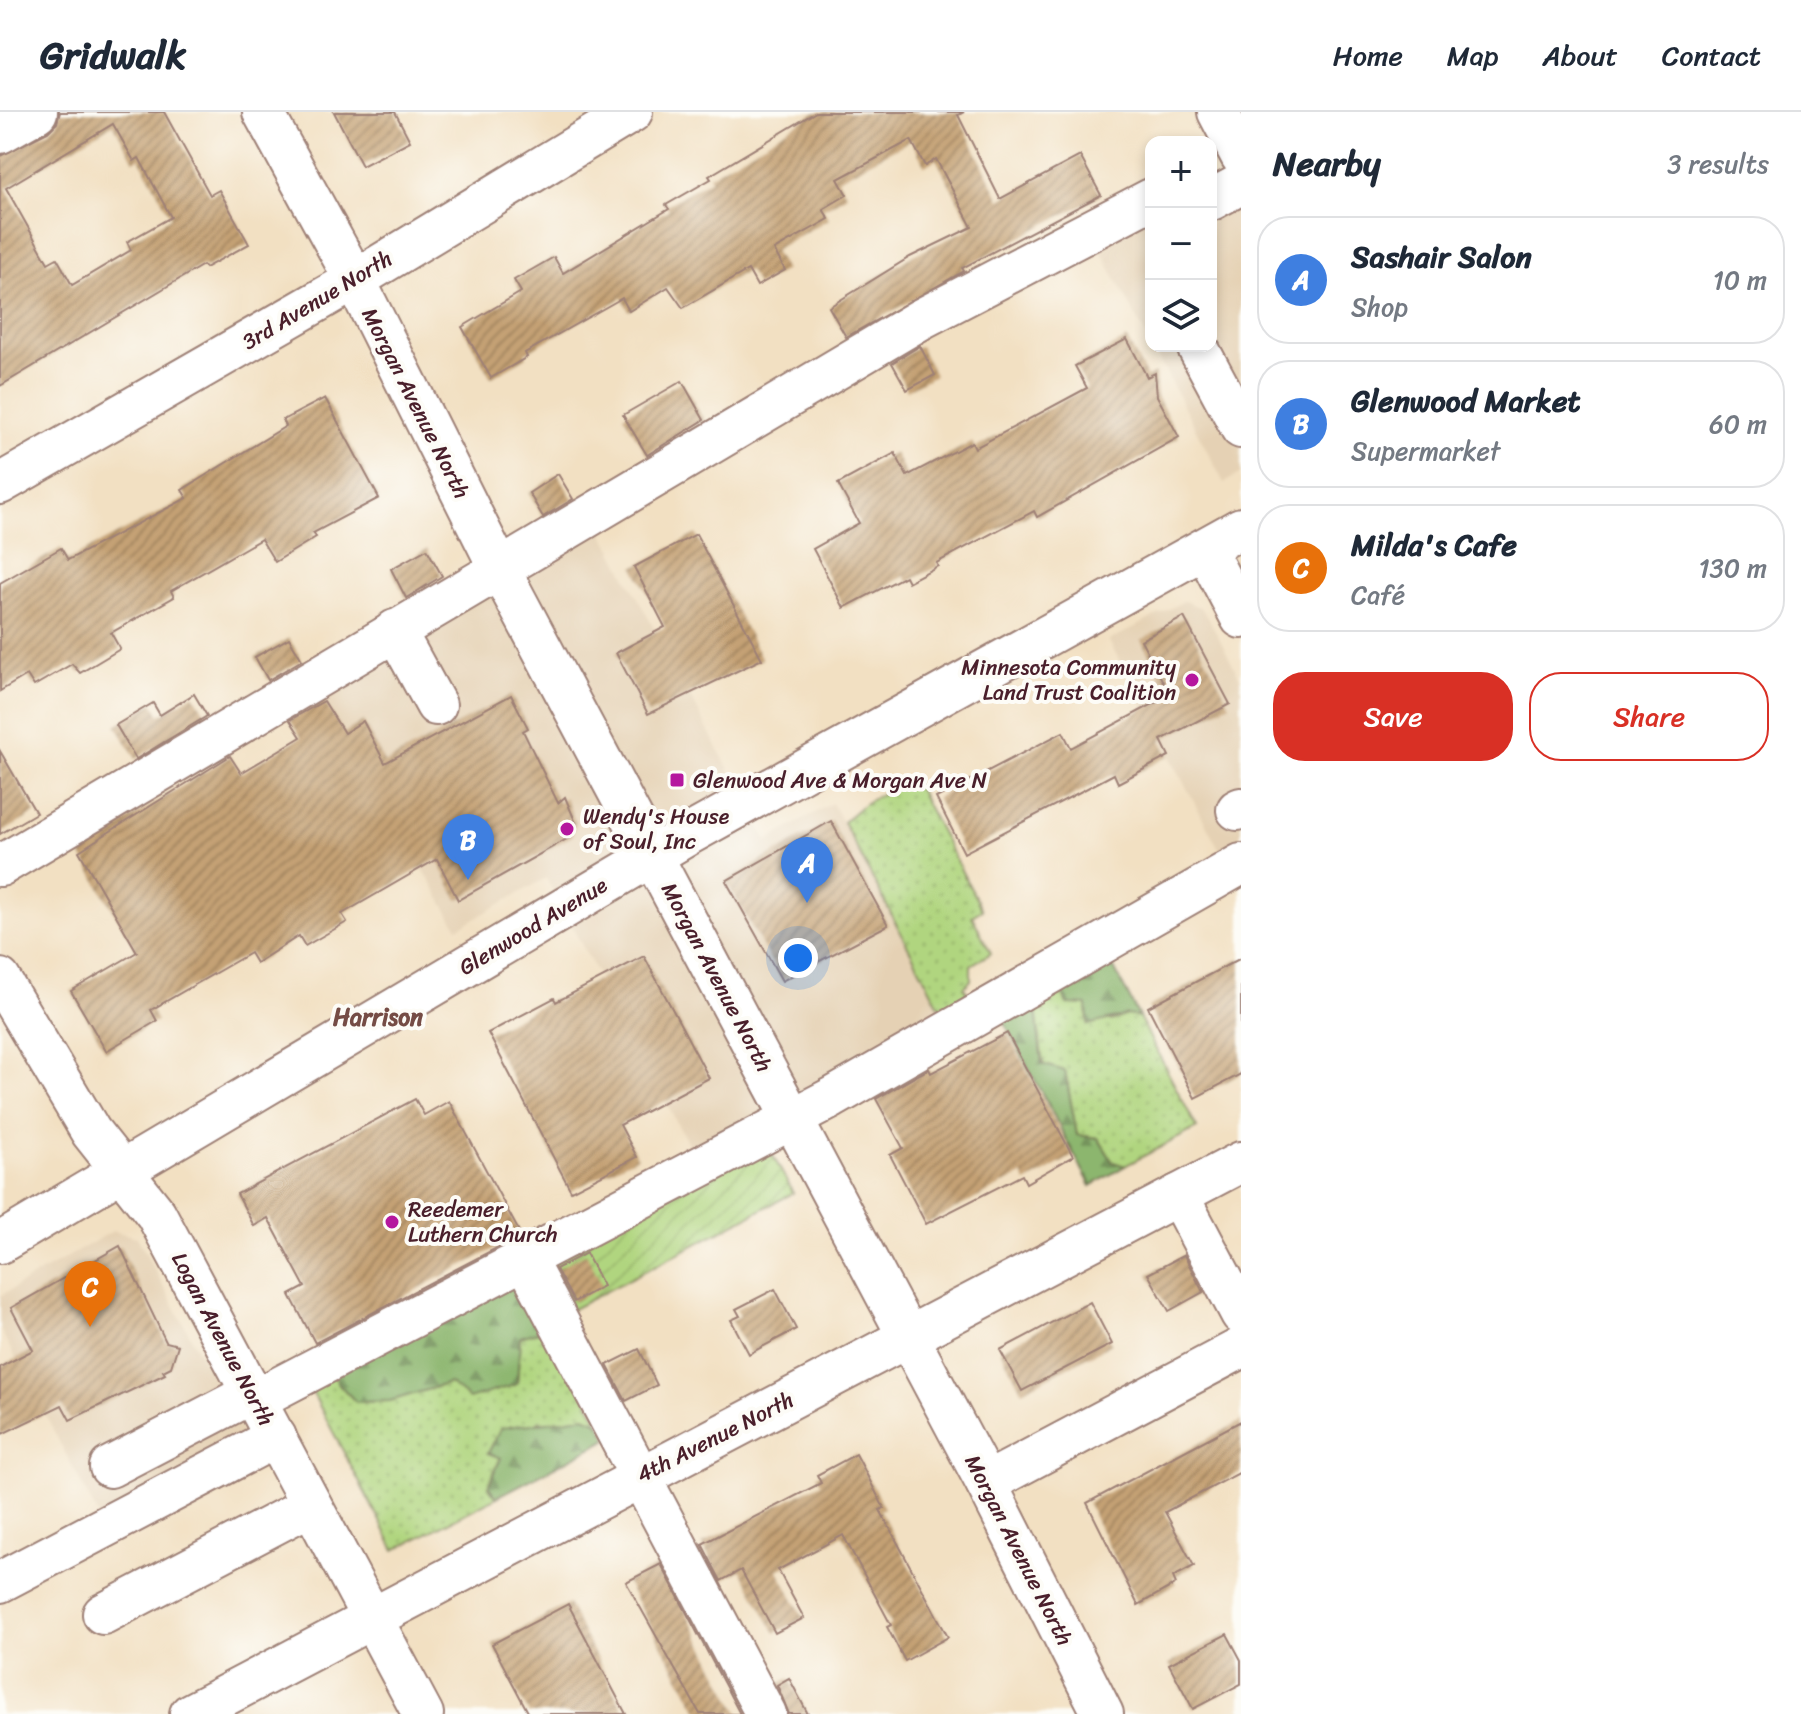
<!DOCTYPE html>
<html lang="en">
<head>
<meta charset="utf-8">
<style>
	:root { --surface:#fff; --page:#f2f2f3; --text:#1f2937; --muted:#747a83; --line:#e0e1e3; --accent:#d93025 }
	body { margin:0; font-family:Sriracha,sans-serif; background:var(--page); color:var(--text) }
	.controls { position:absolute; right:24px; top:24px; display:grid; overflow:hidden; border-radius:16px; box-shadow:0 4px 12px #0003 }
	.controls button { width:72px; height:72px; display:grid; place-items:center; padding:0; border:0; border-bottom:2px solid var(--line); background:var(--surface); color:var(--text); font:40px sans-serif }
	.you { position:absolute; left:798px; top:846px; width:28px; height:28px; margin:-20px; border:6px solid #fff; border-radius:50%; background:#1a73e8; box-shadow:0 0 0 12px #1a73e833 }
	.badge { display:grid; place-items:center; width:52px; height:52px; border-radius:50%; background:var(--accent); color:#fff; font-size:26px; font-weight:700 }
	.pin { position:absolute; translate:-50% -66px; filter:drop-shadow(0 2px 4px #0008) }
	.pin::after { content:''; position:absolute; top:42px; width:28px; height:24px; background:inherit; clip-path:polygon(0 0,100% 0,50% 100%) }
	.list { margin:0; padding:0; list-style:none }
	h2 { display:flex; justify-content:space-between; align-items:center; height:104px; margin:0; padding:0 32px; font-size:34px }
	h2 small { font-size:26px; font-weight:400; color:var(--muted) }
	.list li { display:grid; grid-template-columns:52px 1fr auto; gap:24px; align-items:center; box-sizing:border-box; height:128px; margin:0 16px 16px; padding:0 16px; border:2px solid var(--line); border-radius:32px }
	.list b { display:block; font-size:30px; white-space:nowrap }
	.list p { margin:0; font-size:26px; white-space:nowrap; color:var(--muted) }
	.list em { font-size:26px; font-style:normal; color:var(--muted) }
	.actions { display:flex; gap:16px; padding:24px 32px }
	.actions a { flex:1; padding:18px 0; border:2px solid var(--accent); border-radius:32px; text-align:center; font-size:28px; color:var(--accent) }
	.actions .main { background:var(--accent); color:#fff }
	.icon { flex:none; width:44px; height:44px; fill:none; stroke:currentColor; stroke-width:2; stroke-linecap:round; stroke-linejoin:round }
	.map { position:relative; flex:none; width:1241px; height:1602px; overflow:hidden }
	header { display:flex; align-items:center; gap:48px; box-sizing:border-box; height:112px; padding:0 40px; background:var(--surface); border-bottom:2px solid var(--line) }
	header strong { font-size:38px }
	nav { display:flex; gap:44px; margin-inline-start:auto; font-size:28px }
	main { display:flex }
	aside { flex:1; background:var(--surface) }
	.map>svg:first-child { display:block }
	.built { fill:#e5d1b4 }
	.grass { fill:url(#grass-dots); stroke:#7d7a55; stroke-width:2 }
	.forest { fill:url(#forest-firs); stroke:#6b6a4c; stroke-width:2 }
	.garden { fill:url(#garden-furrows); stroke:#7d7a55; stroke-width:2 }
	.building { fill:url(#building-hatch); fill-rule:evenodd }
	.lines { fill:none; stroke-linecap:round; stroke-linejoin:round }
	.minor-casing { stroke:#9e8076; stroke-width:44 }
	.minor { stroke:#fff; stroke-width:40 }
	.poi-dot { fill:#b5179e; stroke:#fdfcf7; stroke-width:3 }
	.labels { text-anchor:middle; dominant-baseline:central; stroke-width:8; stroke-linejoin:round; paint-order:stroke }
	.street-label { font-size:22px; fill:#4a1f2b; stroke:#fdfcf7 }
	.poi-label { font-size:22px; fill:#4a1f2b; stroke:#fdfcf7; text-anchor:start }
	.neighbourhood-label { font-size:24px; font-weight:bold; fill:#754c45; stroke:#fdfcf7 }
</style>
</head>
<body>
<header>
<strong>Gridwalk</strong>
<nav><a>Home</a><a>Map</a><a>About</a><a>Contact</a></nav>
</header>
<main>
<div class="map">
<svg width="1241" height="1602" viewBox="0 0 1241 1602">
	<defs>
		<pattern id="grass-dots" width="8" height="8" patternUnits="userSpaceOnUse" patternTransform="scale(2)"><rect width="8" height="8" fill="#b0d57f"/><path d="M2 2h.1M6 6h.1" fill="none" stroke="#99b66e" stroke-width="1.8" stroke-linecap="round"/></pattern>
		<pattern id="forest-firs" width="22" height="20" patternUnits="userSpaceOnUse" patternTransform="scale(2)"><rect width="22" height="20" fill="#8cb66e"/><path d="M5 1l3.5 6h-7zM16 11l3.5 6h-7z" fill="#74935b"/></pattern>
		<pattern id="garden-furrows" width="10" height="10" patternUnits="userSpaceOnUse" patternTransform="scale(2)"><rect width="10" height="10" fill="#b0d57f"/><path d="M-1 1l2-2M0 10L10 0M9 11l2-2" fill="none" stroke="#99b66e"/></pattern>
		<pattern id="building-hatch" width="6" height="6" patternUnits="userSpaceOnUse" patternTransform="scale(2)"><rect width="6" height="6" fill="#c4a174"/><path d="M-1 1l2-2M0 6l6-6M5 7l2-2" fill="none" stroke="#a1835f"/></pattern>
	</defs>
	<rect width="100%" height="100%" fill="#fdfcf7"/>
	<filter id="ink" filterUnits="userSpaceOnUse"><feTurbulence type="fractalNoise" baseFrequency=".0125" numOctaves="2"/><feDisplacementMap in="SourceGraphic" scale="16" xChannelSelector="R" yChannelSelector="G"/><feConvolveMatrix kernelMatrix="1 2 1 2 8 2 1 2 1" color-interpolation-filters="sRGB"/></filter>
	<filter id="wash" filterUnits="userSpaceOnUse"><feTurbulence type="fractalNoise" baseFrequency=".006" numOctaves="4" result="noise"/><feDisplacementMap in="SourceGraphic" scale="32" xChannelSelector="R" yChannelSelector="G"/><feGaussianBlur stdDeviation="1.8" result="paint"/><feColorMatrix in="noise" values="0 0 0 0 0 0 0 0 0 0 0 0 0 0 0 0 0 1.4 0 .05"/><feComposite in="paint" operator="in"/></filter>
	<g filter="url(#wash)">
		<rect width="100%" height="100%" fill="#f2e0c2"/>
		<g class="built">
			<polygon points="1211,66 1241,83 1241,361 1224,371 1152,234 1211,234"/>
			<polygon points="1151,100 1151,233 1097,131"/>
			<polygon points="598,411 767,729 832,691 947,909 694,1043 546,766 458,816 319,581"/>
			<polygon points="1184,489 1201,496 1209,507 1241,568 1241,739 1225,748 1109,529"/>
			<polygon points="113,1119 137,1125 243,1322 100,1407 0,1217 0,1184"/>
		</g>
		<g class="grass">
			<polygon points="912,665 982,798 972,804 991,841 971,853 971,868 964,875 972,890 947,909 843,710 865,691"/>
			<polygon points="1058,872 1111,909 1127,903 1139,905 1197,1016 1125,1054 1113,1050 1098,1026 1077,1023 1065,959 1043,953 1036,898 1020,893"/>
			<path d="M550 1216 599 1310C577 1302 561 1315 539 1309L488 1341 501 1345 488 1374 497 1385 395 1438 309 1274 334 1259 337 1270 356 1290 390 1289 449 1271 499 1277 517 1272 520 1225Z"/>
		</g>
		<g class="forest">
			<polygon points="1108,844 1139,905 1127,903 1088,913 1087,893 1067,892 1058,872"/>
			<polygon points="1020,893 1036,898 1042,952 1065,959 1077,1023 1098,1026 1113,1050 1125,1054 1091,1074 1001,904"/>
			<polygon points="512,1164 550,1216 520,1225 517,1272 469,1287 449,1271 390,1289 356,1290 337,1270 334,1259"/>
			<path d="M584 1304 599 1310 608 1327 497 1385 488 1374 501 1346 488 1341 501 1316C530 1311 555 1311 584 1304Z"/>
		</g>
		<polygon class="garden" points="765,1029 793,1081 567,1200 546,1160 551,1149"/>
		<g id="blocks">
			<g class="building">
				<path d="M60 0H164L210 83 219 78 249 132 205 156 203 153 0 274V44L48 20 57 11ZM113 12 134 49 139 46 171 105 127 130 131 138 72 173 57 146 48 151 6 76Z"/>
				<polygon points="334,0 395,0 410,29 362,54"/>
				<polygon points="816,0 964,0 958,3 1000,87 1080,44 1101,83 962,156 964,159 846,225 829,195 910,145 972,115 936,47 925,54 911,28 838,67 847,83 823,97 829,107 774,138 785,158 757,174 748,158 683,196 668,175 629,199 622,186 525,241 527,245 491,266 462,215 521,180 514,168 554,145 563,161 669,97 666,93 711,67 709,64"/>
				<polygon points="1127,227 1147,265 1155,261 1157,284 1179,325 1037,405 1034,399 936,451 938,454 908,470 905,464 844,496 813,437 859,411 838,372 895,341 907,364 972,330 975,336 1087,276 1075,254"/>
				<polygon points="920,234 935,263 907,278 892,251"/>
				<polygon points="682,269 704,308 647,343 623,303"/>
				<polygon points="325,286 379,386 313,421 316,425 275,450 261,427 171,479 174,485 111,521 120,537 80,561 72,552 34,574 27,563 0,579 0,471 61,436 68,448 187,386 182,378 286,314 283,308"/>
				<polygon points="558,362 573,387 543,405 529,381"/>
				<polygon points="696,422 762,547 648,602 616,541 665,515 634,455"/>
				<polygon points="427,437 442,464 406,486 391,457"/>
				<polygon points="1184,505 1230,592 1161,628 1169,644 1118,671 1114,662 964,741 936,686 1063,620 1071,636 1170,583 1141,528"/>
				<polygon points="289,526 302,548 268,568 255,545"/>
				<polygon points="194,582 207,604 136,647 116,613 153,591 160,603"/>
				<polygon points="511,583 528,616 523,619 558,691 565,685 576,711 572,724 458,788 437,747 342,802 347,810 305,834 299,824 256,851 250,841 151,898 157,909 106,939 71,879 137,840 79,739 230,644 241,661 301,625 290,608 324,589 344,621 363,609 385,651"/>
				<polygon points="0,639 36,701 0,722"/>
				<polygon points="831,709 888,813 782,869 726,769"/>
				<polygon points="644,844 709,966 620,1013 637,1045 571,1079 488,921 554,886 556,890"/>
				<polygon points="1241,846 1241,962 1195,986 1148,895"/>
				<polygon points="1007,921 1073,1044 1026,1071 1022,1063 926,1112 890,1043 903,1036 876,987 929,957 931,961"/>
				<polygon points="415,987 424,1003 449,989 521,1123 315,1231 290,1183 305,1175 268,1106 254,1114 237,1082"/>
				<polygon points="120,1134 166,1230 178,1233 171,1255 163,1259 165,1262 70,1308 62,1293 0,1323 0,1255 33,1238 11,1196"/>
				<polygon points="586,1141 603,1174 574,1190 556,1157"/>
				<polygon points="1184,1143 1203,1180 1169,1199 1148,1162"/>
				<polygon points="775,1177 796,1217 749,1242 731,1208 740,1204 736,1197"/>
				<polygon points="1090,1190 1112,1232 1022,1279 1000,1238"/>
				<polygon points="639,1237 657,1273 626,1289 607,1253"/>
				<polygon points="1241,1309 1241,1360 1165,1400 1194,1454 1173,1465 1176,1472 1138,1493 1087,1391"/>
				<polygon points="856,1342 884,1396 880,1398 948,1525 905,1549 887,1515 891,1513 843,1423 778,1458 804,1506 775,1521 741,1458 721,1469 702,1432 821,1371 817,1363"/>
				<polygon points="661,1452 740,1602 700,1602 626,1470"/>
				<polygon points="568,1492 626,1602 529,1602 492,1532"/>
				<polygon points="1227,1522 1241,1548 1241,1572 1193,1597 1169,1552"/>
				<polygon points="789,1566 808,1602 789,1602 777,1573"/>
			</g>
		</g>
	</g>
	<g filter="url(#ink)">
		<use href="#blocks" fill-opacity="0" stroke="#9e8076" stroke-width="2"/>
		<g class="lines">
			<g class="minor-casing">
				<g id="minor">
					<polyline points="263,0 355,168 499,456 986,1371 1103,1602"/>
					<polyline points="1218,0 1241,44"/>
					<polyline points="0,21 37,0"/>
					<polyline points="1211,88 1241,72"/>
					<polyline points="1197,234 1241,316"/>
					<polyline points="0,372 355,168 632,0"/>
					<polyline points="1205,437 1241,506"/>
					<polyline points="395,518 436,593"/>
					<polyline points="1237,698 1241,696"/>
					<polyline points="0,754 921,207 1151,87"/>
					<polyline points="0,867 91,1020 156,1102 423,1602"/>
					<polyline points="1178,1083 1241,1202"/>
					<polyline points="0,1131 686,724 1241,416"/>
					<polyline points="525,1147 766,1602"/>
					<polyline points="255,1288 832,986 1241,752"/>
					<polyline points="110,1355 252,1281"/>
					<polyline points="986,1371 1241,1236"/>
					<polyline points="0,1470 276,1325"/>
					<polyline points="103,1502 311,1393"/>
					<polyline points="190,1602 1241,1050"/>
				</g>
			</g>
			<use href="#minor" class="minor"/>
		</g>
	</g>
	<g class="poi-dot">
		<circle cx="1192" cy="568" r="8"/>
		<rect x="669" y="660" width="16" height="16" rx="4"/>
		<circle cx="567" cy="717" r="8"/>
		<circle cx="392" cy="1110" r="8"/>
	</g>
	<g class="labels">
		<g class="street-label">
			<text transform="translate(317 188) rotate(-31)">3rd Avenue North</text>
			<text transform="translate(416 291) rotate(63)">Morgan Avenue North</text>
			<text transform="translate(533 814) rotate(-31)">Glenwood Avenue</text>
			<text transform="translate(717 865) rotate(62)">Morgan Avenue North</text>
			<text transform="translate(223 1227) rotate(62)">Logan Avenue North</text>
			<text transform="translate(715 1325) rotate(-27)">4th Avenue North</text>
			<text transform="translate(1019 1438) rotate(63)">Morgan Avenue North</text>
		</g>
		<g class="poi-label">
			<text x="1176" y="555" text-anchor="end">Minnesota Community<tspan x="1176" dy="25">Land Trust Coalition</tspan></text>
			<text x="693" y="668">Glenwood Ave &amp; Morgan Ave N</text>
			<text x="583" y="704">Wendy's House<tspan x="583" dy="25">of Soul, Inc</tspan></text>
			<text x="408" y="1097">Reedemer<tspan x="408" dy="25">Luthern Church</tspan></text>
		</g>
		<g class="neighbourhood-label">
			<text x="378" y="905">Harrison</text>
		</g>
	</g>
</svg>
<div class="controls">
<button>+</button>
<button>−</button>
<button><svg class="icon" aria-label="layers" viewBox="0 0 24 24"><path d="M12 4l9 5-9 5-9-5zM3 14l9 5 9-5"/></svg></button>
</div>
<div class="you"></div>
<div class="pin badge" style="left:807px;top:791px;background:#3f7fe0">A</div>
<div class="pin badge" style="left:468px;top:768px;background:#3f7fe0">B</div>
<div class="pin badge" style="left:90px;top:1215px;background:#e8710a">C</div>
</div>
<aside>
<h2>Nearby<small>3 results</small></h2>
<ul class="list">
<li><span class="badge" style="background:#3f7fe0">A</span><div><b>Sashair Salon</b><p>Shop</p></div><em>10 m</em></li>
<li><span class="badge" style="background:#3f7fe0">B</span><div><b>Glenwood Market</b><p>Supermarket</p></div><em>60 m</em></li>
<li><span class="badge" style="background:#e8710a">C</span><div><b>Milda's Cafe</b><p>Café</p></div><em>130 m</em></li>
</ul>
<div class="actions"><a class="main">Save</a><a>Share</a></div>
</aside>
</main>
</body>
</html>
